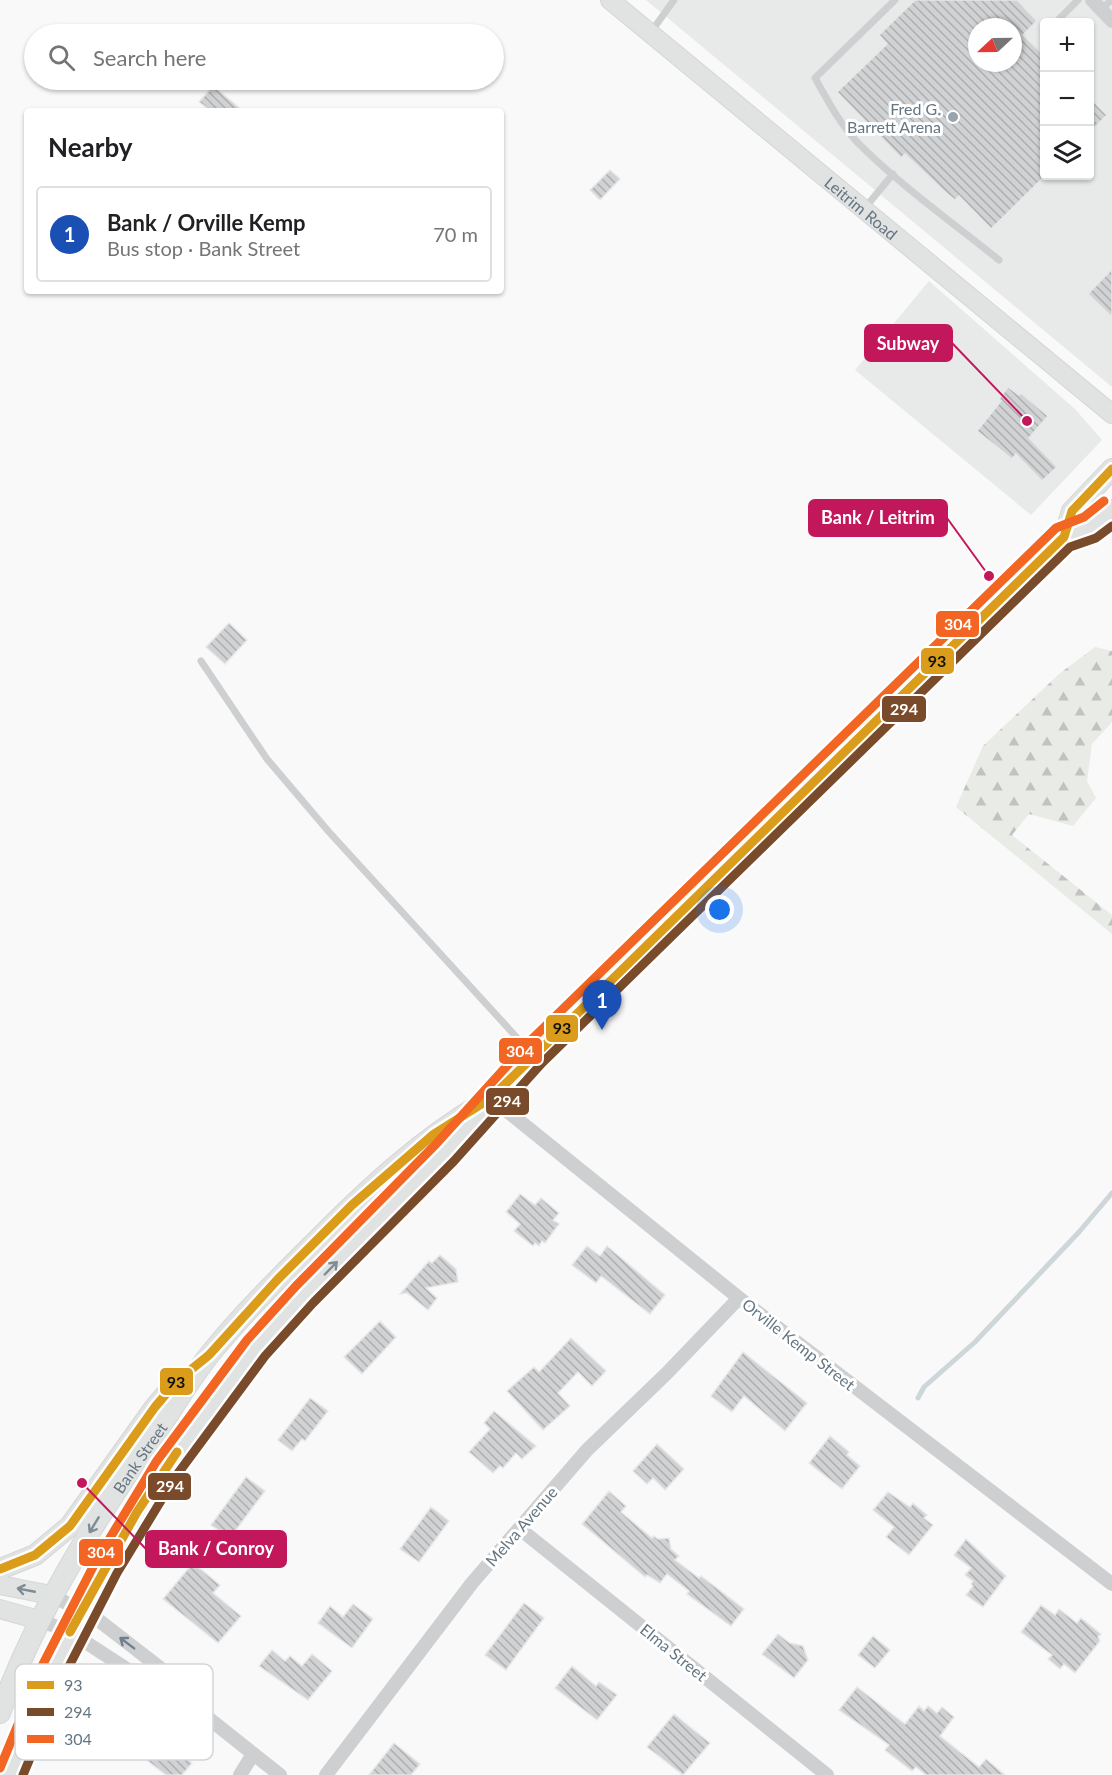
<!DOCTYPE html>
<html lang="en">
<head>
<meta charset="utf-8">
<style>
	:root { --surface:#fff; --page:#f6f6f6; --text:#202124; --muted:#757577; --line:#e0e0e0; --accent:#2563eb }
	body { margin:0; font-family:Lato,sans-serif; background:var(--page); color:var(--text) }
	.controls { position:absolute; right:18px; top:18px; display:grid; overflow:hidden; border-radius:6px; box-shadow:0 2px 4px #0004 }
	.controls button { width:54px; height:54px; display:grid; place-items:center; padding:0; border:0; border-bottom:2px solid var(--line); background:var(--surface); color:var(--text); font:30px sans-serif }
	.compass { position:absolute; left:968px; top:18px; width:54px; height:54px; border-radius:50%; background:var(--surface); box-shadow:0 2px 4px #0004; rotate:248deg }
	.you { position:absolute; left:720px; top:910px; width:21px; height:21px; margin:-15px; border:4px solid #fff; border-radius:50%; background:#1a73e8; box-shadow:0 0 0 9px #1a73e833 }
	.badge { display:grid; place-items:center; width:39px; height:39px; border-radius:50%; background:var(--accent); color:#fff; font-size:20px; font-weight:700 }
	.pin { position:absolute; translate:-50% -50px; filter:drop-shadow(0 2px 3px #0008) }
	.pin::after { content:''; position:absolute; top:32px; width:21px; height:18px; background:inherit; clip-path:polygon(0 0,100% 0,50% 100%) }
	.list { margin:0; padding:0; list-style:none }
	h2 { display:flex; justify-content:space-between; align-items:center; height:78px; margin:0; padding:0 24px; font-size:26px }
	h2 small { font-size:20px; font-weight:400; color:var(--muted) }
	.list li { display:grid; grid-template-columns:39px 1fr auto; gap:18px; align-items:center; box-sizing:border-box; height:96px; margin:0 12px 12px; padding:0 12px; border:2px solid var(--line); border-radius:6px }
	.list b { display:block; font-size:22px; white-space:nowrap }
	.list p { margin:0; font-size:20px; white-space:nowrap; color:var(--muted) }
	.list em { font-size:20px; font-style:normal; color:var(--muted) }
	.icon { flex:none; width:33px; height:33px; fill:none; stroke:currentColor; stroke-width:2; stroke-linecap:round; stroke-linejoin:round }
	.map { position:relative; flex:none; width:1112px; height:1775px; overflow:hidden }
	.search { position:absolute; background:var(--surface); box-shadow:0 2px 4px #0004; left:24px; top:24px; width:480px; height:66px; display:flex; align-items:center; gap:15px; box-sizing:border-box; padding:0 21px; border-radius:33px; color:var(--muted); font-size:22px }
	.panel { position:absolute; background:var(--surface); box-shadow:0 2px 4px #0004; left:24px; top:108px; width:480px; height:186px; border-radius:6px }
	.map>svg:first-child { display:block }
	.built { fill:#e8e9e9; fill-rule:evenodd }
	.forest { fill:url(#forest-firs) }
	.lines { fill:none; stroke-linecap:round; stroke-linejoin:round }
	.stream { stroke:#ced6d9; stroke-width:5 }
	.building { fill:url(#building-back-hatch); stroke:#e8e8e8; stroke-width:1.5; fill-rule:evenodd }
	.secondary-casing { stroke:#d5d6d7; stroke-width:20 }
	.primary-casing { stroke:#d5d6d7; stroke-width:22 }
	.lane { stroke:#cecfd0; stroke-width:7 }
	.street { stroke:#cecfd0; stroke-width:14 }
	.secondary { stroke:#e1e2e2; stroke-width:18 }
	.primary { stroke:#e1e2e2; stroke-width:20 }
	.bus-1-casing { stroke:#fff; stroke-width:14 }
	.bus-2-casing { stroke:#fff; stroke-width:14 }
	.bus-3-casing { stroke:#fff; stroke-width:14 }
	.bus-1 { stroke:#da9c1a; stroke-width:9 }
	.bus-2 { stroke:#7a4b2a; stroke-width:9 }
	.bus-3 { stroke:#f26522; stroke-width:9 }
	.oneway { stroke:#7e8c96 }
	.oneway2 { stroke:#707f8b }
	.poi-dot { fill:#99a4ac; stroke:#fff; stroke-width:2 }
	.labels { text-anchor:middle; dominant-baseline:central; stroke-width:6; stroke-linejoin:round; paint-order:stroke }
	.poi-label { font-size:16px; fill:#657683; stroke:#fff; text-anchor:end }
	.street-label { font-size:16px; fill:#657683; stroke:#fff }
	.key { fill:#fff; stroke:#d1d6da; stroke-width:1.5 }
	.key-label { font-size:16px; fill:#657683 }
	.leader { fill:none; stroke:#c2185b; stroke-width:2 }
	.callout-dot { fill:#c2185b; stroke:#fff; stroke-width:2 }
	.callout { fill:#c2185b; stroke:#c2185b; stroke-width:2 }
	.callout-label { font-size:18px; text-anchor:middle; font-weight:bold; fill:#fff }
	.line-badge { stroke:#fff; stroke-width:2 }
	.badge-label { font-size:16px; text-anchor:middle; font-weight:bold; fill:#fff }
	.pale-badge-label { font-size:16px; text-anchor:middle; font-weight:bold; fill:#111 }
</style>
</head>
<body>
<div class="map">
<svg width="1112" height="1775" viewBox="0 0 1112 1775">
	<defs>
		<pattern id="forest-firs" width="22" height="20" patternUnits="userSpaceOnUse" patternTransform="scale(1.5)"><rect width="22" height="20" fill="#e8ebe6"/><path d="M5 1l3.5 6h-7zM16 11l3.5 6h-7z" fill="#c0c3c0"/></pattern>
		<pattern id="building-back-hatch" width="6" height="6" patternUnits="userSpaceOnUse" patternTransform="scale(1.5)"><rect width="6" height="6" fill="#d0d2d3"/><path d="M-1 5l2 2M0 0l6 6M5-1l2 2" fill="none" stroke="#acafb1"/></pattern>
	</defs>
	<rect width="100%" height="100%" fill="#f9f9f9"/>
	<g class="built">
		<path d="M646 0H1112V387ZM1044 22H1090V176H1044ZM977 27H1013V63H977Z"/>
		<polygon points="929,281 1076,410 1102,440 1031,515 855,370"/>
	</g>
	<polygon class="forest" points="1095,647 1112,651 1112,722 1092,744 1087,781 1096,798 1073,826 1029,814 1012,835 1112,915 1112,934 956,807 983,746 1059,674"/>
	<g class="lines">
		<polyline class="stream" points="918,1398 924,1387 975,1342 1079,1232 1112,1193"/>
	</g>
	<g class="building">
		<path d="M915 0H1017L1037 21 1023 35 1044 55V177L991 229 959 196 955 200 945 192 905 154 901 158 837 92 887 44 879 35ZM977 27H1013V63H977Z"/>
		<polygon points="213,86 243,111 211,111 199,102"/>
		<polygon points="1089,97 1107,115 1089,133"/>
		<polygon points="610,170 620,179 600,200 590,190"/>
		<polygon points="1112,269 1112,317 1088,294"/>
		<polygon points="1008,387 1019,395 1021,393 1048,416 1029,438 1057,467 1042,481 1016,454 1012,459 977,431 1001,401 999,399"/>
		<polygon points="229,623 247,640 225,664 206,647"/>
		<polygon points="520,1194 535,1205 541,1198 559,1213 553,1220 559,1224 545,1243 542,1241 539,1246 535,1243 533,1246 514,1231 520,1224 506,1212"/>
		<polygon points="587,1246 600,1256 607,1246 665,1295 650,1314 601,1276 596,1283 572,1265"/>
		<polygon points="440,1255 456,1269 458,1282 426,1288 437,1298 428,1310 407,1293 400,1294 429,1261 432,1263"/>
		<polygon points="380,1321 396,1337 362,1374 344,1357"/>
		<polygon points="571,1338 606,1371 592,1386 578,1372 558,1393 570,1406 543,1430 507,1391 534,1367 539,1372"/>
		<polygon points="743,1352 807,1403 785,1431 744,1396 732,1412 711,1396"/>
		<polygon points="310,1398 328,1411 305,1441 302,1439 292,1451 278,1440"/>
		<polygon points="494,1411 536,1446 522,1459 516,1453 503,1468 500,1466 493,1473 469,1452 490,1429 484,1423"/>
		<polygon points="830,1436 849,1452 847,1455 860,1466 842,1489 809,1463"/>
		<polygon points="657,1444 684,1469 665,1490 653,1478 647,1484 633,1471"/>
		<polygon points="246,1477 265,1491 230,1538 211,1525"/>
		<polygon points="609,1491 626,1506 621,1512 652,1538 654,1536 658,1539 669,1538 671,1549 679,1556 675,1560 699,1578 701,1576 744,1609 731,1626 687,1594 689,1591 667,1574 660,1583 647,1575 645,1577 582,1524"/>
		<polygon points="888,1492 910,1507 913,1503 927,1515 924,1518 933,1525 909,1555 886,1537 894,1527 873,1510"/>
		<polygon points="431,1507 449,1521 419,1562 400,1549"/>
		<polygon points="966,1539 1006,1576 983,1607 966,1595 973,1586 971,1584 973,1581 965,1575 971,1568 954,1555"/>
		<polygon points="193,1563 220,1585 213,1593 241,1616 218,1643 163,1599"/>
		<polygon points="524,1603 544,1618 506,1670 485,1655"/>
		<polygon points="353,1604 373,1619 352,1648 318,1623 330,1606 343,1617"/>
		<polygon points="1041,1605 1055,1615 1059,1609 1077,1623 1081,1618 1101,1634 1098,1637 1100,1641 1075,1673 1064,1664 1060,1669 1048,1659 1052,1655 1021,1632"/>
		<polygon points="778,1634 790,1643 803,1646 808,1660 794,1678 762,1654"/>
		<polygon points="873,1636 890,1650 875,1668 858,1655"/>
		<polygon points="272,1650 285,1661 290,1656 302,1666 312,1654 332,1671 308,1700 259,1666"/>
		<polygon points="572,1666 596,1686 599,1682 617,1695 597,1720 555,1688"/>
		<polygon points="857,1687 905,1724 919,1706 924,1711 928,1706 937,1713 942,1707 954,1717 940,1736 979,1767 986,1759 1005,1775 926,1775 916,1767 912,1771 885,1750 889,1745 839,1710"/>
		<polygon points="99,1710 124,1728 138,1711 154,1724 150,1730 192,1763 182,1775 166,1775 123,1742 119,1742 110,1754 102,1748 95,1756 75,1741"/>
		<polygon points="674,1714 710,1743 683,1775 647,1747"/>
		<polygon points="394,1743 420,1764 411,1775 369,1775"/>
	</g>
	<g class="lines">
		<g class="secondary-casing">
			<g id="secondary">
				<path id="s1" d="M610 0 1112 414"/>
				<polyline points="0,1585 51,1595"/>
				<polyline points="0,1609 39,1620"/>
			</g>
		</g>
		<g class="primary-casing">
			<g id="primary">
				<polyline points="1064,537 1072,511 1112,469"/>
				<polyline points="0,1569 35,1555 70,1526 155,1407 181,1377"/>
				<path id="s2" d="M0 1713C37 1611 94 1521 156 1433 174 1407 190 1379 210 1354 244 1312 283 1274 321 1236 371 1186 421 1140 481 1104"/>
				<path d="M10 1775C64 1632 138 1497 233 1376 292 1300 365 1235 432 1166 467 1130 498 1091 533 1055L1064 537 1090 528 1112 510"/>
			</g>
		</g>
		<g class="lane">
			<path d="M895 0 815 78C828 101 840 124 858 143 901 186 952 222 999 260"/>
			<polyline points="1101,9 1112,0"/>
			<polyline points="1059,19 1078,0"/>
			<polyline points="651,32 674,0"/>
			<polyline points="864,209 893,174"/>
			<polyline points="201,661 267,759 329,832 531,1053"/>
		</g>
		<g class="street">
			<polyline points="1092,0 1112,21"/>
			<polyline points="491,1098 739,1298 1112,1584"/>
			<polyline points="520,1529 827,1775"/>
			<polyline points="51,1595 97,1619 164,1671 183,1698"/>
			<polyline points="39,1620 70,1632 156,1688 183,1698 280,1775"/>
			<polyline points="240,1775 253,1754"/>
			<polyline points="326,1775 472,1583 587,1450 666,1374 739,1298"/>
		</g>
		<use href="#secondary" class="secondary"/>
		<use href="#primary" class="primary"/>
		<g class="bus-1-casing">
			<g id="bus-1">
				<polyline points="0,1569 35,1555 70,1526 155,1407 177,1381 209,1355 278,1279 352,1205 434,1134 491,1098 1064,537 1072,511 1112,469"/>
				<polyline points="70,1632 137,1512 177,1452"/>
			</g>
		</g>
		<g class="bus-2-casing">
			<polyline id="bus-2" points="23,1775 65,1674 117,1573 176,1476 265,1356 313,1303 454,1161 542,1063 1070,547 1096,538 1112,526"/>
		</g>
		<g class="bus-3-casing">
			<polyline id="bus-3" points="0,1768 43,1664 96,1561 156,1462 247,1340 296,1286 436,1144 525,1046 1056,528 1084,517 1104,501"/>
		</g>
		<use href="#bus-1" class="bus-1"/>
		<use href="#bus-2" class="bus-2"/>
		<use href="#bus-3" class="bus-3"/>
	</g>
	<defs><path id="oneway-shaft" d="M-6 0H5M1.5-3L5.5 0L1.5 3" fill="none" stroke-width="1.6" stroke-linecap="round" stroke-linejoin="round" transform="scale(1.5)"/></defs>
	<g class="oneway">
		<use href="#oneway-shaft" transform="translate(331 1268) rotate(-46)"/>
		<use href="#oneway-shaft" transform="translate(94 1525) rotate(121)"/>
		<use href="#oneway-shaft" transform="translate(26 1590) rotate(-169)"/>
	</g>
	<use class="oneway2" href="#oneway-shaft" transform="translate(127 1643) rotate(-143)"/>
	<circle class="poi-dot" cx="953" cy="117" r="6"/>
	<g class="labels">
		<g class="poi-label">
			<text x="941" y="108">Fred G.<tspan x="941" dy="18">Barrett Arena</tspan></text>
		</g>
		<g class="street-label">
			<text stroke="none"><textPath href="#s1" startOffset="326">Leitrim Road</textPath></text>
			<text transform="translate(799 1344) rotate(38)">Orville Kemp Street</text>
			<text stroke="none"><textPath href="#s2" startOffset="292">Bank Street</textPath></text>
			<text transform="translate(521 1526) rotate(-49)">Melva Avenue</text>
			<text transform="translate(674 1652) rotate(39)">Elma Street</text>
		</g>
	</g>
	<rect x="15" y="1664" width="198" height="96" rx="9" class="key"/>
	<rect x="27" y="1681" width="27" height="8" fill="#da9c1a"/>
	<rect x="27" y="1708" width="27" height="8" fill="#7a4b2a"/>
	<rect x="27" y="1735" width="27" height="8" fill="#f26522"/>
	<g class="key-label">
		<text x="64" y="1691">93</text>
		<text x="64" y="1718">294</text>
		<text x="64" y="1745">304</text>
	</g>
	<path class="leader" d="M1027 421L952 343M989 576L947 518M82 1483L146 1549"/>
	<g class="callout-dot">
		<circle cx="1027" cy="421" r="6"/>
		<circle cx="989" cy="576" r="6"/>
		<circle cx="82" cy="1483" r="6"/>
	</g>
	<g class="callout">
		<rect x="865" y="325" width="87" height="36" rx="6"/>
		<rect x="809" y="500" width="138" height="36" rx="6"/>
		<rect x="146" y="1531" width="140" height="36" rx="6"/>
	</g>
	<g class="callout-label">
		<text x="908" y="350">Subway</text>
		<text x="878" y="524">Bank / Leitrim</text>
		<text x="216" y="1555">Bank / Conroy</text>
	</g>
	<g class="line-badge">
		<rect x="935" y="610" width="45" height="28" rx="6" fill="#f26522"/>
		<rect x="920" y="647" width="35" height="28" rx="6" fill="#da9c1a"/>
		<rect x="881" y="695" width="46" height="28" rx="6" fill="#7a4b2a"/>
		<rect x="545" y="1014" width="34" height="29" rx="6" fill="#da9c1a"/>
		<rect x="498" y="1037" width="45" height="28" rx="6" fill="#f26522"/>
		<rect x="485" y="1087" width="45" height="29" rx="6" fill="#7a4b2a"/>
		<rect x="159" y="1367" width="35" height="29" rx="6" fill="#da9c1a"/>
		<rect x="147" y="1472" width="45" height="29" rx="6" fill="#7a4b2a"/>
		<rect x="78" y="1538" width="46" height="29" rx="6" fill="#f26522"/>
	</g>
	<g class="badge-label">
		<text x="958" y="630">304</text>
		<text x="904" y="715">294</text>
		<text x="520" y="1057">304</text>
		<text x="507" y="1107">294</text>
		<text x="170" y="1492">294</text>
		<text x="101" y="1558">304</text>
	</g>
	<g class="pale-badge-label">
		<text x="937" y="667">93</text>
		<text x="562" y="1034">93</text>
		<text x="176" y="1388">93</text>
	</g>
</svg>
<div class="controls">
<button>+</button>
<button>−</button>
<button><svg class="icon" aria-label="layers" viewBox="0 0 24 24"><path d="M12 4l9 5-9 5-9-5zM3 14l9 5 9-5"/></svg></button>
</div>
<svg class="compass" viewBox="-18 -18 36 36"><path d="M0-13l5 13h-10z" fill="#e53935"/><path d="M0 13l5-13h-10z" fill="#757577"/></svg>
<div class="you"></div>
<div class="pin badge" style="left:602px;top:1030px;background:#1a4fb4">1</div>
<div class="search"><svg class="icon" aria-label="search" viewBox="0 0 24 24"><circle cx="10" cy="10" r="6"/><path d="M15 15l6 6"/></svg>Search here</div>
<section class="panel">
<h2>Nearby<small></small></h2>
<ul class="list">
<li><span class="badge" style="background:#1a4fb4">1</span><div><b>Bank / Orville Kemp</b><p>Bus stop · Bank Street</p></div><em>70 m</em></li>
</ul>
</section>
</div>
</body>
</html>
